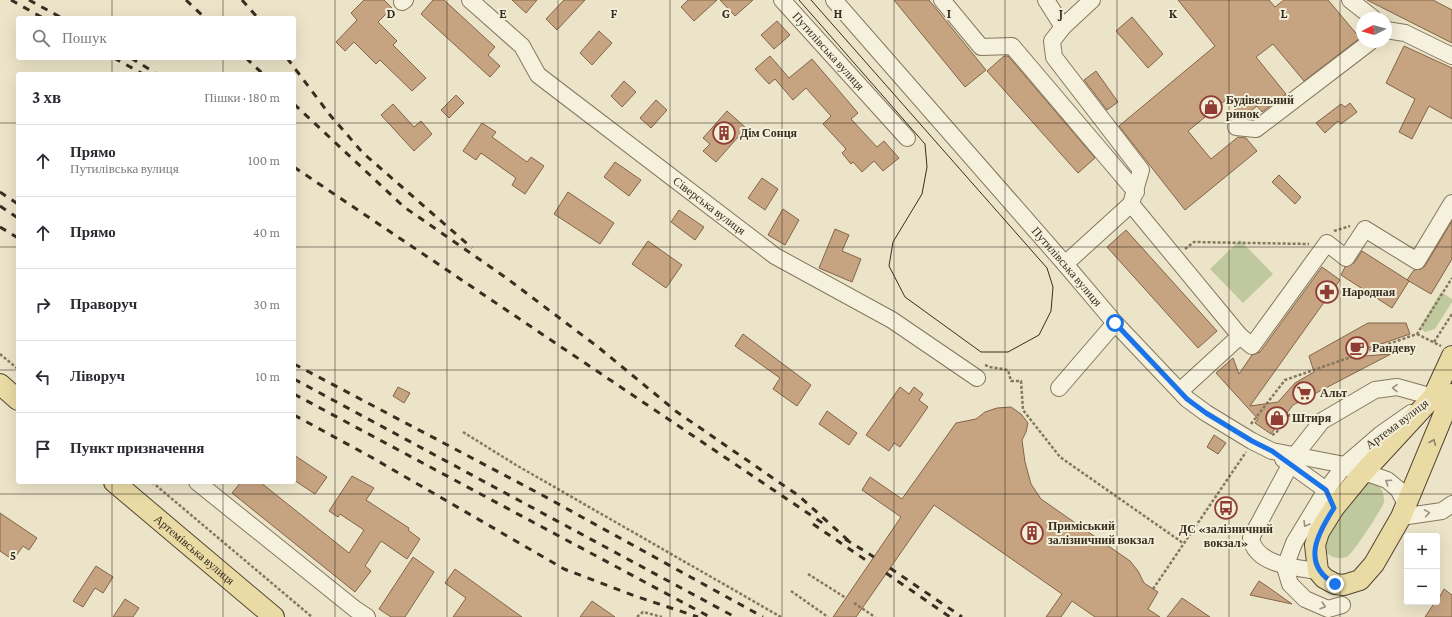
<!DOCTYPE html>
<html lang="uk">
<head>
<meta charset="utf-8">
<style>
	:root { --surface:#fff; --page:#f2f2f3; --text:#2b2b33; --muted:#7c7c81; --line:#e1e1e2 }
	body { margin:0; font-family:"Crimson Pro",serif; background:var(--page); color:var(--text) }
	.controls { position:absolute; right:12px; bottom:12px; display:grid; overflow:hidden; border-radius:4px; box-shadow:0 4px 16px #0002 }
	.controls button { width:36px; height:36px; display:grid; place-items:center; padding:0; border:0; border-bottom:1px solid var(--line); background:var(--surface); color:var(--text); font:20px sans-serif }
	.compass { position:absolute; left:1356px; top:12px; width:36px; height:36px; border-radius:50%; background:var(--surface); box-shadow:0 4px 16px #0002; rotate:264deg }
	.stop { position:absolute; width:12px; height:12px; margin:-9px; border:3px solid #1a73e8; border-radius:50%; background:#fff }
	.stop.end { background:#1a73e8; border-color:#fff; box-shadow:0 1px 4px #0008 }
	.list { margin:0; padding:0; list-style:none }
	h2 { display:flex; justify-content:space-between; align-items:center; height:52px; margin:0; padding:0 16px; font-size:17px }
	h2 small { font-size:13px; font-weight:400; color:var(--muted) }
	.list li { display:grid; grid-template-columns:26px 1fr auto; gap:12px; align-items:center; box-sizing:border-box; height:72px; padding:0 16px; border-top:1px solid var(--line) }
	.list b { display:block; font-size:15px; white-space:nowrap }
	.list p { margin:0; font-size:13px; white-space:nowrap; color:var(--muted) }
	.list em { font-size:13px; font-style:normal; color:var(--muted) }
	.icon { flex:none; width:22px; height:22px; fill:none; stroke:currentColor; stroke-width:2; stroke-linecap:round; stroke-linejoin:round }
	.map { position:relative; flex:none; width:1452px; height:617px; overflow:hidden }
	.search { position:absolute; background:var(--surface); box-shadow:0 4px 16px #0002; left:16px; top:16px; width:280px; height:44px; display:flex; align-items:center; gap:10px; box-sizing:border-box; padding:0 14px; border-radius:4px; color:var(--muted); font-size:15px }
	.panel { position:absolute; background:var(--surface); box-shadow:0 4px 16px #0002; left:16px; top:72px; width:280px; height:412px; border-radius:4px }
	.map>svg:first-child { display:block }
	.green { fill:#c0c99d }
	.building { fill:#c6a482; stroke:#836447 }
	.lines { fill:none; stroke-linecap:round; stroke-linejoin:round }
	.minor-casing { stroke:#86775f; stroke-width:18 }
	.major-casing { stroke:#544533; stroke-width:22 }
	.path { stroke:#86775f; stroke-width:2.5; stroke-dasharray:3 2; stroke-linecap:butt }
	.minor { stroke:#f6f1dc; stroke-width:16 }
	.major { stroke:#eadba5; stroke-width:20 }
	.tram { stroke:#382e21; stroke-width:1 }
	.rail { stroke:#382e21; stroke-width:3; stroke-dasharray:7 7; stroke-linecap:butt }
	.oneway { stroke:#97907e }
	.oneway2 { stroke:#918463 }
	.route { stroke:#1a73e8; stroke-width:5 }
	.grid { fill:none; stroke:#382e21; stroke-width:1; stroke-opacity:0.55 }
	.labels { text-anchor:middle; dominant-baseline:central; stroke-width:4; stroke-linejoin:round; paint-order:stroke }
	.street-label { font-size:12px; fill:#382e21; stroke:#f3eed8 }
	.poi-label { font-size:12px; font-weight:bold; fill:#382e21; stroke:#f3eed8; text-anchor:start }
	.grid-label { font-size:13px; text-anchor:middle; font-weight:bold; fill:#382e21; stroke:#f3eed8; stroke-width:4; stroke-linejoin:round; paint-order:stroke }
</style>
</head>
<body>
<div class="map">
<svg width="1452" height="617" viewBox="0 0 1452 617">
	<rect width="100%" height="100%" fill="#ebe4c9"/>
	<g class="green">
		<polygon points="1240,240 1273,274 1243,303 1210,269"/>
		<polygon points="1441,292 1452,299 1452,302 1435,329 1425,332 1420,327"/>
		<path d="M1367 481C1374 483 1381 485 1383 493 1384 496 1384 499 1384 502 1382 509 1354 552 1348 556 1339 561 1330 557 1324 550V534Z"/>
	</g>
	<g class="building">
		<polygon points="364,0 384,0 392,8 378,22 397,41 393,45 426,78 412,91 380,60 376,64 354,42 345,51 336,42 357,20 351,13"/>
		<polygon points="433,0 444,0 495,47 488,55 500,66 490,77 421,14"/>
		<polygon points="512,0 537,0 526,13"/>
		<polygon points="564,0 585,0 557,30 546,19"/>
		<polygon points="688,0 717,0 694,21 681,7"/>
		<polygon points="720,0 753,0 735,16"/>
		<polygon points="894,0 929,0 986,70 965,87"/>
		<polygon points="1178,0 1269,0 1275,7 1284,0 1328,0 1360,38 1304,81 1273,44 1256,57 1286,94 1262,112 1257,106 1242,118 1227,99 1188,131 1211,159 1238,137 1246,138 1257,151 1185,210 1119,126 1215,46"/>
		<polygon points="1367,0 1433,0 1452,10 1452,43"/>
		<polygon points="1132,17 1163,54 1148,68 1116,31"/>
		<polygon points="777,21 790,35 774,49 761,35"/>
		<polygon points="599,31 612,43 592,65 580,53"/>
		<polygon points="1404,46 1452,68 1452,119 1429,106 1412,139 1399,132 1415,99 1386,83"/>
		<polygon points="770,56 789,78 812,59 858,113 851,119 877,147 884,141 899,158 883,171 874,161 862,172 853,162 851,164 842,153 846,149 823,124 831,116 806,88 793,100 775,79 769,84 755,69"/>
		<polygon points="1004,56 1008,56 1095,158 1078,173 987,71"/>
		<polygon points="1096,71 1118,102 1107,110 1084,80"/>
		<polygon points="624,81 636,92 622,107 611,96"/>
		<polygon points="456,95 464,103 449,118 441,110"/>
		<polygon points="656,100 667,110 651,128 640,118"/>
		<polygon points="1350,103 1357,112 1341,124 1338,121 1325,133 1316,123 1341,104 1345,107"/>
		<polygon points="393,104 414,127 421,121 432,134 414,151 381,115"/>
		<polygon points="727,111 746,128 716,162 703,151 710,144 703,138"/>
		<polygon points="482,123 496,132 492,137 527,162 531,157 544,166 525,194 512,185 516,178 481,153 476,160 463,151"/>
		<polygon points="615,162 641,180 629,196 604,177"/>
		<polygon points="1279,175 1301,197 1295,204 1272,182"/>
		<polygon points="762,178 778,189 765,210 748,198"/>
		<polygon points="568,192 614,223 600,244 554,214"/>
		<polygon points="783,209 799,220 785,245 768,235"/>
		<polygon points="679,210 704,227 695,240 671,222"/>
		<polygon points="1452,221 1452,259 1431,294 1407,280 1414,270 1421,269 1425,266"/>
		<polygon points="835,229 849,235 842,251 861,259 852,282 819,268"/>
		<polygon points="1126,230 1217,331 1198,348 1107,247"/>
		<polygon points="648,241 682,265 666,288 632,264"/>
		<polygon points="1362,251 1409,281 1392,308 1341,275 1345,267 1354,263"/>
		<polygon points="1322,267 1340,280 1250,406 1278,402 1295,383 1314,372 1309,356 1368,323 1406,323 1410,334 1352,354 1352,357 1391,354 1293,405 1271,434 1255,423 1258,419 1216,373 1233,358 1239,374 1252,355 1260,352"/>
		<polygon points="743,334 811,385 797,406 773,389 780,378 735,346"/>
		<polygon points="398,387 410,393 404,403 393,396"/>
		<polygon points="900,387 909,394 914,387 923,394 919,400 928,407 900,447 894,443 889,451 866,435"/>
		<polygon points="1011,407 1021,414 1028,423 1026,432 1022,440 1025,462 1031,484 1041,499 1130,561 1138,571 1144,583 1158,592 1148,609 1160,617 1095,617 1072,601 1061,617 1046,617 1062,594 934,505 856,617 833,617 901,517 862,490 870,477 902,499 956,423 976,419 985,412 997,408"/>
		<polygon points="827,411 857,433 849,445 819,424"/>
		<polygon points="1214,435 1226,443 1218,454 1207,447"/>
		<polygon points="294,455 327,477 315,494 294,480"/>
		<polygon points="352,476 374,488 366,500 409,528 408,530 420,539 407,559 381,541 365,566 371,571 355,592 232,493 241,482 260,482 349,553 364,530 340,514 338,517 329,511"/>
		<polygon points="0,513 37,538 29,550 23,546 13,560 0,551"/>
		<polygon points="413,557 434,572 405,617 391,617 379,609"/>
		<polygon points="96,566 113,577 103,593 95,588 83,607 73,601"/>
		<polygon points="455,569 522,617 453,617 466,598 445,583"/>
		<polygon points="1259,581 1268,587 1292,604 1250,595"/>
		<polygon points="1444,589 1452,595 1452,617 1425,617 1435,602 1437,602"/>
		<polygon points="1182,598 1210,617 1167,617"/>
		<polygon points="125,599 139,608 133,617 113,617"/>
		<polygon points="592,601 615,617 580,617"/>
	</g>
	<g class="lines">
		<g class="minor-casing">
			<g id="minor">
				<path id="s1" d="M470 0 522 46 538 75 775 256 892 320 977 378"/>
				<path id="s2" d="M782 0 907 138"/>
				<path id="s3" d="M834 0 1065 264 1115 323 1187 399 1206 413 1252 441 1272 451 1345 465 1361 475 1370 474 1387 480 1398 489 1406 504"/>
				<polyline points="942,0 981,47 1012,46 1136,192"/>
				<polyline points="1046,0 1063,27 1052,41 1054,57 1141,170 1131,204 1065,264"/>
				<polyline points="1350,0 1373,18"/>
				<polyline points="402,2 405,0"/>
				<polyline points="1063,27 1092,0"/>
				<polyline points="1386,30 1405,33 1452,56"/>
				<polyline points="1236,127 1256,129 1370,42"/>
				<polyline points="1131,204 1240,336 1252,346 1327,243 1346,258 1365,229 1417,261 1452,203"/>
				<polyline points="1059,388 1115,323"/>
				<polyline points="1180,391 1240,336"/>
				<polyline points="1283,459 1326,490 1330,499"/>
				<polyline points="197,482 355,609 367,617"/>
				<polyline points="1401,517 1442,511 1452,504"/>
				<path d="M1318 571C1296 568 1255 565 1251 538L1296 454 1322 421 1375 390 1397 387 1433 397"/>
				<polyline points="1342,605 1328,609 1305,599 1290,584 1285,567 1294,543 1326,490 1345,465 1381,434 1411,413"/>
			</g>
		</g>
		<g class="major-casing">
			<g id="major">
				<polyline points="1452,356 1433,397 1361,475 1334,508 1319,532 1315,545 1318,571 1324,578 1335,584 1344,585 1360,580 1374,564 1401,517 1452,394"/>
				<polyline points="0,384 18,400"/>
				<path id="s4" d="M114 482 274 617"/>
			</g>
		</g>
		<g class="path">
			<polyline points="1334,231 1350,226"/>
			<polyline points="1185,249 1194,242 1309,244"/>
			<polyline points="1417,334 1441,346"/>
			<polyline points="1434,342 1452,314"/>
			<polyline points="0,354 18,369"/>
			<polyline points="985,365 990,367 1008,370 1011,381 1021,381 1023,410 1060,457 1183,543"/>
			<polyline points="1251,424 1285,380 1417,334 1452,278"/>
			<polyline points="463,432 516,465 781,617"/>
			<polyline points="1272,435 1276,433 1290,414"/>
			<polyline points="152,482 312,617"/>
			<polyline points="808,574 846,598"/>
			<polyline points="1153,589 1246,452"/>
			<polyline points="791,591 828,617"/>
			<polyline points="854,603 875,617"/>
			<polyline points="637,617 643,612 662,617"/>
		</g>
		<use href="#minor" class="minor"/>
		<use href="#major" class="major"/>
		<polyline class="tram" points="799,0 925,144 927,167 922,194 893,242 889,266 905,297 981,352 1008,352 1039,335 1051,311 1053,287 1047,268 811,0"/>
		<g class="rail">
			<polyline points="11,0 43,18"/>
			<polyline points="29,0 62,18"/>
			<polyline points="186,0 205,18"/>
			<polyline points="242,0 258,18"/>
			<polyline points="114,58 143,74"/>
			<polyline points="131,58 157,74"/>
			<polyline points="246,58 263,74"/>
			<polyline points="287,58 330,115 363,153 472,248"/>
			<polyline points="294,104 404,207 505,277 598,347 677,412 799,496 850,542"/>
			<polyline points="294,167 824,524"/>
			<polyline points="0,192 18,204"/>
			<polyline points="0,206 18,218"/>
			<polyline points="0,227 18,238"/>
			<polyline points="294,364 542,495 763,617"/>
			<polyline points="294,379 735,617"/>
			<polyline points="294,394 710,617"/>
			<polyline points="294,415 371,457 564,569 635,596 698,617"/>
			<polyline points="813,524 870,563"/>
			<polyline points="845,539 874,557"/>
			<polyline points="890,568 962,617"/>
			<polyline points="886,573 950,617"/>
		</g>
	</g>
	<defs><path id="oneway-chevron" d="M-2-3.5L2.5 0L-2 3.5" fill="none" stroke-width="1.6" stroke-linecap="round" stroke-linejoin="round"/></defs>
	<g class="oneway">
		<use href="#oneway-chevron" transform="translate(1395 388) rotate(-179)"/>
		<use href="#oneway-chevron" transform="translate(1388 482) rotate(-146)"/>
		<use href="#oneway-chevron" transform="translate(1427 513) rotate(-9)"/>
		<use href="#oneway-chevron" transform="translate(1306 524) rotate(121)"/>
		<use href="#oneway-chevron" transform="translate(1323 606) rotate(17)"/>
	</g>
	<use class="oneway2" href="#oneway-chevron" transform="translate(1433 442) rotate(-67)"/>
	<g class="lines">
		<path class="route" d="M1115 323 1187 399 1206 413 1252 441 1272 451 1326 490 1334 508C1318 533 1300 564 1335 584"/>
	</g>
	<path class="grid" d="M112 0V18M223 0V18M335 0V617M447 0V617M558 0V617M670 0V617M782 0V617M894 0V617M1005 0V617M1117 0V617M1229 0V617M1340 0V617M112 58V74M223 58V74M0 123H18M294 123H1452M0 247H18M294 247H1452M0 370H18M294 370H1452M112 482V617M223 482V617M0 494H1452"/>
	<defs>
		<g id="shop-ring" transform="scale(1.15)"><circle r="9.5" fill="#f3eed8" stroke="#903c34" stroke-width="1.5"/><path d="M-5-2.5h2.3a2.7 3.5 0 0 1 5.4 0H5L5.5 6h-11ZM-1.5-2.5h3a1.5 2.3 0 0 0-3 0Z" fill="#903c34"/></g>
		<g id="building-ring" transform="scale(1.15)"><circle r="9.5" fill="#f3eed8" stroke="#903c34" stroke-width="1.5"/><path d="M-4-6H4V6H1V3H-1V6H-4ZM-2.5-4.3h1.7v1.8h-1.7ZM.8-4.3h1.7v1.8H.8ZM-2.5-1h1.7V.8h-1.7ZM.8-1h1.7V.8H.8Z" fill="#903c34"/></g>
		<g id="pharmacy-ring" transform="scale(1.15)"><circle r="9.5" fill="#f3eed8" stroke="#903c34" stroke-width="1.5"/><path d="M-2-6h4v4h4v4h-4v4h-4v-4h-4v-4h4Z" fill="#903c34"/></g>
		<g id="cafe-ring" transform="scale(1.15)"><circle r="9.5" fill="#f3eed8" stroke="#903c34" stroke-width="1.5"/><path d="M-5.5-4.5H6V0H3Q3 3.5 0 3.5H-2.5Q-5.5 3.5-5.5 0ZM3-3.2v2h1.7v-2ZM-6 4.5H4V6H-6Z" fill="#903c34"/></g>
		<g id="supermarket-ring" transform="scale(1.15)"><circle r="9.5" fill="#f3eed8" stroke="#903c34" stroke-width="1.5"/><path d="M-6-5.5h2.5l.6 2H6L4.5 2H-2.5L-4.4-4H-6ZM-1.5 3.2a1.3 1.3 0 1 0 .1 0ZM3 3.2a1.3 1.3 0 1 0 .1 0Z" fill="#903c34"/></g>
		<g id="bus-ring" transform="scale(1.15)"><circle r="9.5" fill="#f3eed8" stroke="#903c34" stroke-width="1.5"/><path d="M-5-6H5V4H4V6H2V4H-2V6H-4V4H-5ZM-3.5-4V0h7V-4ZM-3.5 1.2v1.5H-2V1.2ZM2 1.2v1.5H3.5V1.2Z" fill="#903c34"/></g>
	</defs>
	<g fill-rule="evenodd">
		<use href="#shop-ring" x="1211" y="107"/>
		<use href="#building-ring" x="724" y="133"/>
		<use href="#pharmacy-ring" x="1327" y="292"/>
		<use href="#cafe-ring" x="1357" y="348"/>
		<use href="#supermarket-ring" x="1304" y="393"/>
		<use href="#shop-ring" x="1277" y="418"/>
		<use href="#bus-ring" x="1226" y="508"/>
		<use href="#building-ring" x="1032" y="533"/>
	</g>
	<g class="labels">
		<g class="street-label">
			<text stroke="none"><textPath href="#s2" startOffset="69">Путилівська вулиця</textPath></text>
			<text stroke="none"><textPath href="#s1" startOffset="318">Сіверська вулиця</textPath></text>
			<text stroke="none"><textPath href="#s3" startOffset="354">Путилівська вулиця</textPath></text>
			<text transform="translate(1397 424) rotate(-37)">Артема вулиця</text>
			<text stroke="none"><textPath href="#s4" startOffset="105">Артемівська вулиця</textPath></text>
		</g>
		<g class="poi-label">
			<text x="1226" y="100">Будівельний<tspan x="1226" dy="14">ринок</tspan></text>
			<text x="740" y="133">Дім Сонця</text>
			<text x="1342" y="292">Народная</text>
			<text x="1372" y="348">Рандеву</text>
			<text x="1320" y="393">Альт</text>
			<text x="1292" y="418">Штиря</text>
			<text x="1048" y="526">Приміський<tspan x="1048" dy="14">залізничний вокзал</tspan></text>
			<text x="1226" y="529" text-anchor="middle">ДС «залізничний<tspan x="1226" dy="14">вокзал»</tspan></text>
		</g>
	</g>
	<g class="grid-label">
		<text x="391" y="18">D</text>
		<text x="503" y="18">E</text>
		<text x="614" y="18">F</text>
		<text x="726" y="18">G</text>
		<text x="838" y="18">H</text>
		<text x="949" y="18">I</text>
		<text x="1061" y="18">J</text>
		<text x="1173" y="18">K</text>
		<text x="1284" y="18">L</text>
		<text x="13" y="560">5</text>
	</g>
</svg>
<div class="controls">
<button>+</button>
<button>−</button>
</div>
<svg class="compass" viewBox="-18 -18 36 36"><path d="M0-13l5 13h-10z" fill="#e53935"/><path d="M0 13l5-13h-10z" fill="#7c7c81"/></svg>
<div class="stop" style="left:1115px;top:323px"></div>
<div class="stop end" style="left:1335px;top:584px"></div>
<div class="search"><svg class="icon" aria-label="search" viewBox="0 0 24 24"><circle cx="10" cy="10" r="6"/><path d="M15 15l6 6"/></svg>Пошук</div>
<section class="panel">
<h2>3 хв<small>Пішки · 180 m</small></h2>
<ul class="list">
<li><svg class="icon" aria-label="ahead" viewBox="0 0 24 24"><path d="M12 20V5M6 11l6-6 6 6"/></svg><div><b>Прямо</b><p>Путилівська вулиця</p></div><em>100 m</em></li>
<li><svg class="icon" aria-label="ahead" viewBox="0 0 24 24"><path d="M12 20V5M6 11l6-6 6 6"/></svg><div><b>Прямо</b></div><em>40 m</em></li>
<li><svg class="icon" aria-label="right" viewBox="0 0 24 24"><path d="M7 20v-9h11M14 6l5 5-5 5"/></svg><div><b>Праворуч</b></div><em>30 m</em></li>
<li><svg class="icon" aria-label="left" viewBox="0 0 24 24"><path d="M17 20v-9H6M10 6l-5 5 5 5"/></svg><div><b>Ліворуч</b></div><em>10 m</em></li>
<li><svg class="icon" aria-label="arrive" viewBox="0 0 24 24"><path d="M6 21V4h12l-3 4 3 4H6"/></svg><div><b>Пункт призначення</b></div></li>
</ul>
</section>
</div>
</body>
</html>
